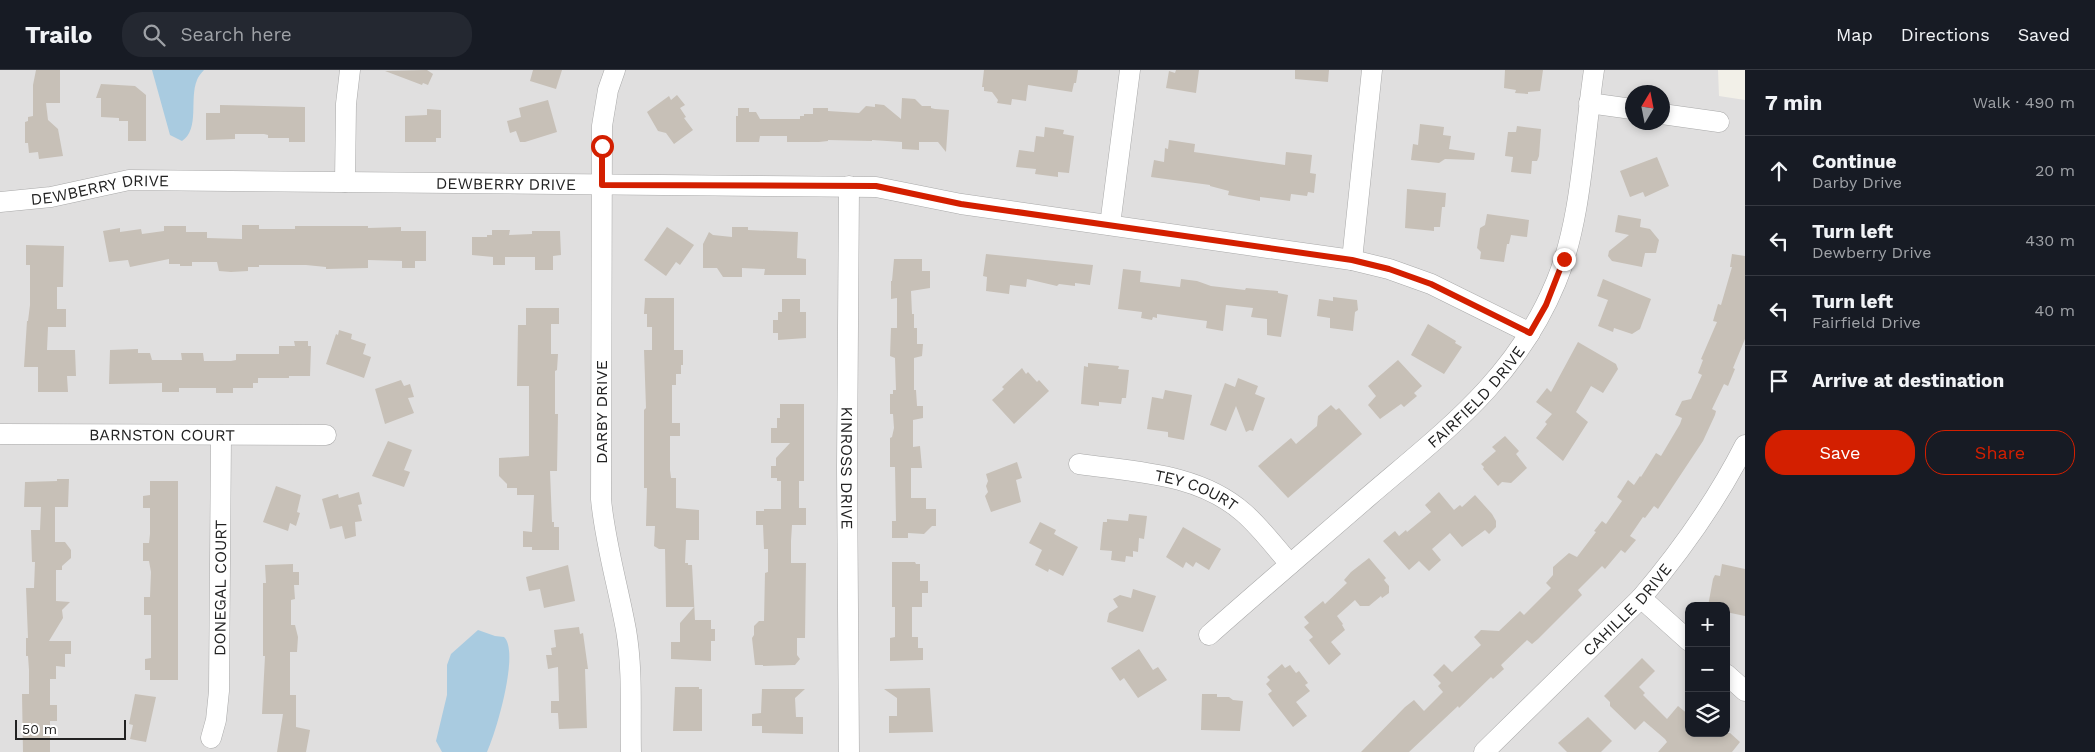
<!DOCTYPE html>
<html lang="en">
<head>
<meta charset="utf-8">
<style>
	:root { --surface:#171b24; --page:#242831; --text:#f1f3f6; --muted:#9ea1a6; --line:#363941; --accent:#d31f00 }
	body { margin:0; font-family:"Work Sans",sans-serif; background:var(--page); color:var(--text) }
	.controls { position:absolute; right:15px; bottom:15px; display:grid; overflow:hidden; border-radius:10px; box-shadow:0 2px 8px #0003 }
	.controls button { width:45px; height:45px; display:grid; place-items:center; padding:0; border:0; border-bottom:1px solid var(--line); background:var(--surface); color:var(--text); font:25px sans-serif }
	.compass { position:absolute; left:1625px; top:15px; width:45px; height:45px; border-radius:50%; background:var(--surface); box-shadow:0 2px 8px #0003; rotate:10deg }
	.scale { position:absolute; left:15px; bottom:12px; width:111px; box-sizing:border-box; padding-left:5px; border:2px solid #222; border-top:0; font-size:14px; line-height:18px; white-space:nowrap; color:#222; -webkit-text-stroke:4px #fff; paint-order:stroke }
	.stop { position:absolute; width:15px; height:15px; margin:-11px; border:4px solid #d31f00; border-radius:50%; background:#fff }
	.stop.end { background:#d31f00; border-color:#fff; box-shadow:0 1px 5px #0008 }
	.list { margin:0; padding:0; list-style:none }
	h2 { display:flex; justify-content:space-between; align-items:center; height:65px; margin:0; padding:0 20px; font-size:21px }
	h2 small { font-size:16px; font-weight:400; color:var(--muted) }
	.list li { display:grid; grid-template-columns:32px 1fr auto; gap:15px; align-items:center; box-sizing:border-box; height:70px; padding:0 20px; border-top:1px solid var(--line) }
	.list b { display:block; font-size:19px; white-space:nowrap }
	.list p { margin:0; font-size:16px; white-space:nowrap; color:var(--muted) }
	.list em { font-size:16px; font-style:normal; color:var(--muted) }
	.actions { display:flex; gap:10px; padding:15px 20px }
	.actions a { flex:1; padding:11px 0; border:1px solid var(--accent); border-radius:20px; text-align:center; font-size:18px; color:var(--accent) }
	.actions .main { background:var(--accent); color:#fff }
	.icon { flex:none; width:28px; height:28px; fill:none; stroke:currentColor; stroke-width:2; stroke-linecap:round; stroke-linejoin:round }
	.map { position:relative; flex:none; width:1745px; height:682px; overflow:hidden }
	header { display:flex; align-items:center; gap:30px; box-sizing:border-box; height:70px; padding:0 25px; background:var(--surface); border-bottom:1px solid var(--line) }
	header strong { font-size:24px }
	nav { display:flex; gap:28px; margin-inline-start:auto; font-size:18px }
	.search { width:350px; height:45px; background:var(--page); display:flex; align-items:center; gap:12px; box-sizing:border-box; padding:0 18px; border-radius:20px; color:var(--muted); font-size:19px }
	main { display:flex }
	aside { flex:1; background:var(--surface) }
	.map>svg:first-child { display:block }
	.residential { fill:#e0dfdf; fill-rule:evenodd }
	.water { fill:#a9cbe0 }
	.building { fill:#c7c0b7 }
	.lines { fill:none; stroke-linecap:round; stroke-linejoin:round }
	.minor-casing { stroke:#a9a9a9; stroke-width:21 }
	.minor { stroke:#fff; stroke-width:20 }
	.route { stroke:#d31f00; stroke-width:6 }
	.labels { text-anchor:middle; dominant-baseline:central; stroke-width:5; stroke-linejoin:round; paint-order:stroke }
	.street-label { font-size:16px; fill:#222; stroke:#fff }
</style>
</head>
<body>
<header>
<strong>Trailo</strong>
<div class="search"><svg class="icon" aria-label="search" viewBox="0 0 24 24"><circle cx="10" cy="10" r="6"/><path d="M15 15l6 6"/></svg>Search here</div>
<nav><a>Map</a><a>Directions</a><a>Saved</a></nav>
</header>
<main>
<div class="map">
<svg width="1745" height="682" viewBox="0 0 1745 682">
	<rect width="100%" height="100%" fill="#f2f0e8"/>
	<path class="residential" d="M0 0H1718L1719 26 1745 30V682H0ZM1632 22H1662V52H1632ZM1689 536H1726V663H1689Z"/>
	<g class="water">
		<path d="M152 0H204C201 3 198 7 197 10 189 29 200 59 182 71L170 65Z"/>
		<path d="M478 560 495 566 504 567C520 582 496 663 487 682H442L436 671 447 625V595L451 584Z"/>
	</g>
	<g class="building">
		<polygon points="36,0 60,0 60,33 46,33 48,50 58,59 63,86 39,89 38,82 29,83 28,73 25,73 25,52 28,51 28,47 33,46 33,15"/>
		<polygon points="427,0 433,4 428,15 423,13 422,15 385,1"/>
		<polygon points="533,0 562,0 556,19 530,11"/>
		<polygon points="984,0 1078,0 1076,13 1074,13 1072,22 1028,15 1026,31 1012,29 1011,35 997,33 998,30 992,22 984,21 984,17 982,17"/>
		<polygon points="1176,0 1199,0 1196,23 1166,18 1169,1 1175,3"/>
		<polygon points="1295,0 1329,0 1328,12 1295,9"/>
		<polygon points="1505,0 1543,0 1540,21 1528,22 1528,24 1515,23 1516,20 1504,18"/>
		<polygon points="101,14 135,16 146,25 146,71 128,71 128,51 119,51 119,48 101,47 101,28 96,28"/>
		<polygon points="677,25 685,35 680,38 686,47 684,48 693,60 674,74 666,63 658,61 647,42 669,26 671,30"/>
		<polygon points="902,28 915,29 922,36 931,36 931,38 935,39 949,40 946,82 938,72 919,72 919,80 902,79 902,72 872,70 872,71 828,70 828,71 819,72 787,72 787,66 760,66 759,72 736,72 736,46 738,46 738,38 749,38 749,42 756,42 760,49 800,49 800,46 804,46 804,44 813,44 813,38 828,38 828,41 859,43 866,36 875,37 875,34 884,35 901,49"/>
		<polygon points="548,30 557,62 525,72 520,72 516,61 510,63 507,51 521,47 519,38"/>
		<polygon points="220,35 305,37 305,72 289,72 289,68 268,68 268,65 264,64 235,64 235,69 206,70 206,43 220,43"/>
		<polygon points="427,39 441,40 441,68 436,68 436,72 405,72 405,46 427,45"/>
		<polygon points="1420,54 1444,57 1443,65 1451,66 1449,79 1475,83 1474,90 1445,89 1439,93 1411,90 1413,74 1418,75"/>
		<polygon points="1517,56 1541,59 1539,86 1537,91 1532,91 1531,104 1511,102 1513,87 1505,86 1508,62 1516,62"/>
		<polygon points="1045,57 1064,60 1063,64 1074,66 1069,103 1058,102 1058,107 1035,104 1036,99 1016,97 1019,80 1034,82 1036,66 1044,67"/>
		<polygon points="1169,70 1195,74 1194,82 1285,95 1286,82 1312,85 1310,103 1316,104 1314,123 1308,122 1307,126 1291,124 1290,131 1260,127 1260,131 1228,125 1229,121 1210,116 1210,115 1151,107 1154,90 1164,92 1165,78 1168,79"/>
		<polygon points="1657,87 1669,116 1645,127 1643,122 1630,127 1620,101"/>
		<polygon points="1407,119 1446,123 1445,137 1442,137 1440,157 1434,157 1434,161 1405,158"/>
		<polygon points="1487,144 1529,150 1527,167 1511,165 1509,174 1507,174 1504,192 1480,189 1481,182 1477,178 1480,158 1485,155"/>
		<polygon points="1618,145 1641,149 1640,157 1650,159 1659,170 1656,183 1645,183 1642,197 1612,191 1608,186 1609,181 1629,165 1615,162"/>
		<polygon points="242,155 259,155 259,159 295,159 295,156 368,156 368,158 401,157 401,161 426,161 426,191 415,191 415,198 402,198 402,191 368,190 368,198 326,199 326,197 306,195 259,195 259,197 248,197 248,201 231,202 219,201 217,192 192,192 192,196 180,196 180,194 169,194 169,189 130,197 128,190 109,192 103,161 120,158 120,162 141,159 142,164 164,161 164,156 186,156 186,162 207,162 207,168 242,169"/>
		<polygon points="667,157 694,175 680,195 676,192 666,206 644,190"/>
		<polygon points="732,157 748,157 748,160 798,162 797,188 806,189 806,205 764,205 765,199 742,198 742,207 723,207 717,198 703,198 703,174 709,162 713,165 732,167"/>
		<polygon points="492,160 510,160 509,165 532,164 532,161 560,161 561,185 553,186 553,200 535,200 535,187 505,187 505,195 493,195 493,187 472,185 472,167 487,167 487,165 492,165"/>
		<polygon points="26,175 64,176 63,217 57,217 57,239 66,239 66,257 48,257 47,280 75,280 76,306 67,306 68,322 38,322 38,297 24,297 27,251 28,251 30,235 30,195 26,195"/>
		<polygon points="986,184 1093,195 1090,215 1075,213 1075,216 1059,214 1057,216 1027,209 1026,217 1010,215 1009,224 986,221 987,207 983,206"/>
		<polygon points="1732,184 1745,186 1745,269 1733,298 1735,299 1728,316 1724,314 1712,339 1716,341 1715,345 1703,371 1658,439 1654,436 1645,448 1643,447 1630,466 1636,470 1625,483 1621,480 1605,499 1602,496 1578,520 1582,525 1538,569 1532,574 1527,570 1501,595 1504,599 1493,609 1491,607 1459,638 1458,636 1409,682 1361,682 1405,637 1414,630 1424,641 1443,622 1438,616 1441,613 1433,605 1444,594 1452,602 1481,575 1474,567 1481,560 1499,561 1520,541 1524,545 1551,518 1546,513 1553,505 1553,497 1569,483 1577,487 1596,462 1594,461 1602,451 1606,454 1622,431 1617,427 1628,410 1634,415 1640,406 1641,407 1656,383 1661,386 1680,354 1682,348 1675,345 1682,331 1691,329 1702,305 1698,303 1703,290 1701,289 1717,252 1713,251 1718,234 1721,235 1732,197 1730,197"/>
		<polygon points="894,189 922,189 922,201 930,201 930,218 911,221 912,244 914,244 914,258 917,258 917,274 923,274 922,286 914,288 914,320 916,320 917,336 923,336 923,348 913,350 913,377 920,376 922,398 911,398 911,428 926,428 926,439 936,439 936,456 932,456 924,464 908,463 908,468 892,468 892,451 896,451 895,397 890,397 890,368 892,367 894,358 893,344 890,344 890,324 893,324 893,320 896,320 895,288 890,286 891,258 897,258 897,228 891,229 891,211 892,211"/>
		<polygon points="1123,199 1141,201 1140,212 1180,217 1181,209 1197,211 1211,216 1245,220 1246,218 1278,221 1278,223 1288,225 1281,267 1267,265 1267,249 1251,247 1253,238 1226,235 1223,261 1206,258 1207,251 1157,244 1157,248 1153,247 1152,250 1141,248 1142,242 1118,239"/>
		<polygon points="1603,209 1651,229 1640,259 1632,264 1614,258 1613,262 1598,256 1608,230 1597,226"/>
		<polygon points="1333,227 1357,230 1358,240 1355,242 1353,261 1330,258 1330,248 1317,246 1319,229 1333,231"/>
		<polygon points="645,228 674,228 674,280 683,280 683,295 681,295 681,304 676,304 676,315 672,315 672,353 680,353 680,366 670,366 670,400 671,408 676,408 676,438 699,440 699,470 686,470 685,493 688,493 688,495 692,495 695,550 711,550 711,559 715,559 715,571 711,571 711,591 671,589 671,572 680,572 680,553 694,537 666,537 665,479 659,479 654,476 655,456 646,456 647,418 644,418 644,340 646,338 644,280 652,280 652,257 647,257 647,244 644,244"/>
		<polygon points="782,229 800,229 800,242 806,242 806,268 778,270 778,263 773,263 773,250 778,250 778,242 782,242"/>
		<polygon points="526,238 559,238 559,254 551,254 551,284 558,284 557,300 555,301 555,344 558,344 557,401 550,401 552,452 554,452 554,457 559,457 559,480 532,480 532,477 523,477 523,461 532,462 534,425 517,425 517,418 507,418 507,414 499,406 499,388 529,386 529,316 517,316 518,255 526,255"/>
		<polygon points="1428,254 1456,271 1455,273 1462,277 1444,304 1411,285"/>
		<polygon points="339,260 352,264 351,269 366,274 363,284 371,287 364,308 326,294 336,264 338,265"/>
		<polygon points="294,271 308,271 308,276 311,276 310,306 289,306 289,308 258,308 258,313 253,313 253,318 233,318 233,323 216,323 216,318 179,318 179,322 162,322 162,313 109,314 110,280 138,279 138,283 150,283 152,290 182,290 181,283 203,283 204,291 231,291 236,290 236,284 279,284 279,276 295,276"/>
		<polygon points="1578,272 1616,294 1618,299 1603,323 1591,316 1576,342 1588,352 1563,391 1536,368 1547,354 1545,352 1552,344 1536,332 1547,318 1551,322"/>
		<polygon points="1398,290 1422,316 1414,323 1417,326 1404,337 1401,334 1380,349 1368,335 1376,326 1368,316"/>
		<polygon points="1088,293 1119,296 1118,299 1129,300 1126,328 1122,328 1121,334 1099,332 1099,336 1081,334 1084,296 1088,297"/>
		<polygon points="1022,298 1026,304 1028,302 1037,312 1039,310 1049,321 1014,354 992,330 1004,319 1002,317"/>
		<polygon points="1238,308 1258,316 1255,324 1265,328 1253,361 1250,360 1246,362 1236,336 1226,361 1210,355 1225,313 1235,317"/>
		<polygon points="401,310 404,316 410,314 414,327 408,328 414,343 385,354 375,319"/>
		<polygon points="1165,320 1192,325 1184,370 1168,367 1168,362 1147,359 1152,327 1163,329"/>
		<polygon points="780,334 804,334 804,411 799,411 799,438 806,438 806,455 792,455 791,471 791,493 806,493 805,568 797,568 797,585 800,589 795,595 763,596 763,595 755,595 752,568 754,565 754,556 759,551 764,551 765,503 768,502 768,479 764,479 763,455 756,455 756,441 764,441 764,439 781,439 781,411 777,411 777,408 771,408 771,396 776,396 776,388 790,373 771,373 771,358 777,358 777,348 780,348"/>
		<polygon points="1331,335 1336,340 1339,338 1362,364 1288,428 1258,396 1291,368 1296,374 1317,356 1318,346"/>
		<polygon points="1505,366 1519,381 1516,384 1527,398 1511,413 1502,412 1498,416 1483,399 1484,397 1481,394 1496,381 1492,377"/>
		<polygon points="388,371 412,380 404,400 410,402 404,417 372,406"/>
		<polygon points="1017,392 1022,408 1016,410 1021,432 991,442 985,426 988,422 986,416 988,411 986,404"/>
		<polygon points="57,409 69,409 68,437 55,437 55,472 65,472 71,480 71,488 62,496 62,500 56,500 56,531 70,532 62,540 63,548 49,571 71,571 71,584 65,584 65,597 56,596 56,609 50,609 50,635 57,635 57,651 50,651 50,682 23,682 22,624 29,624 29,600 28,586 26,586 26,568 28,568 26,518 34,518 35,492 32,492 31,460 40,460 41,437 24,437 25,412 57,411"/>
		<polygon points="150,411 178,411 178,610 150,610 150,600 145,600 145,589 151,588 151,545 144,545 144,527 150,527 151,502 149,491 143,491 143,473 149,473 150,464 150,438 143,438 143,426 150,425"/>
		<polygon points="276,416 301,425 297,442 300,443 296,456 290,453 288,461 263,452"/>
		<polygon points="359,422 362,434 358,435 362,451 355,452 356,466 345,469 342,456 330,459 322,429 338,424 339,428"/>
		<polygon points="1439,422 1454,440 1460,435 1462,437 1475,425 1492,444 1496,451 1496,457 1489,464 1485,460 1462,477 1450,463 1432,479 1441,490 1429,501 1419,491 1409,500 1383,471 1395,461 1399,466 1406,460 1407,462 1431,442 1425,435"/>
		<polygon points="1129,444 1147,446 1144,469 1139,468 1138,482 1133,481 1133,487 1126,486 1125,492 1111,490 1112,481 1100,480 1103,452 1107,452 1107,449 1128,451"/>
		<polygon points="1040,452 1056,460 1054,464 1078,477 1063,506 1049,499 1048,502 1035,495 1042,480 1029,473"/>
		<polygon points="1183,457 1221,479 1209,500 1196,492 1193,497 1186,492 1183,498 1166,487"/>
		<polygon points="1369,488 1386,508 1384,510 1389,516 1389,523 1382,528 1381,526 1369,536 1360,536 1355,530 1337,546 1343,554 1342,555 1345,560 1331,572 1341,584 1329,595 1309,570 1313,567 1304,557 1309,553 1304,547 1323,531 1325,534 1347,513 1344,510 1351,502"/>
		<polygon points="892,492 915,492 916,494 920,494 920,511 928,511 928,523 922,523 922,537 912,537 912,567 918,567 918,578 923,578 923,590 890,591 890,568 895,567 895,537 892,537"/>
		<polygon points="293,494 293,502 299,502 299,515 294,515 295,529 291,530 291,555 295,555 298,567 297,582 290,582 290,625 296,625 296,657 310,660 306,682 277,682 283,644 262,644 265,586 263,586 263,513 266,513 265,495"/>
		<polygon points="1722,494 1745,499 1745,546 1726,542 1726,536 1708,536 1713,509 1715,505 1720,506"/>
		<polygon points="568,495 575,531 544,538 540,519 529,521 526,507"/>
		<polygon points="1133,519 1156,526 1143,562 1107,552 1109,543 1118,537 1113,529 1120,525 1131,528"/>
		<polygon points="579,557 580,564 583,563 588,599 585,599 587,658 559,659 558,643 551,643 551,631 559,631 558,597 548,599 546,585 552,585 551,578 556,577 554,560"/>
		<polygon points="1139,579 1153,600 1158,597 1167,610 1138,628 1124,608 1120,611 1111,598"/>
		<polygon points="1642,588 1655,601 1639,617 1645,623 1643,625 1667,649 1678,636 1689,645 1689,663 1730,663 1740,672 1732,682 1658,682 1667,672 1665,669 1644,651 1635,660 1610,636 1610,632 1604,626"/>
		<polygon points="1282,594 1285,598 1290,595 1296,603 1299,601 1308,613 1305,615 1310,621 1296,632 1307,646 1293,657 1272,630 1268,624 1272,621 1266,614 1270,610 1267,607"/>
		<polygon points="675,617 699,617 699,619 702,619 702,661 673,661"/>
		<polygon points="930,618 933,662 889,663 889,646 897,646 897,628 884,619"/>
		<polygon points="762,619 805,619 795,628 796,647 803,647 803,664 762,663 762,656 752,656 752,644 761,643"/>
		<polygon points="135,624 156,627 146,672 130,669 133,655 129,654"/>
		<polygon points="1202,624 1217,624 1217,627 1229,627 1233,630 1243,631 1240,661 1201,660"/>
		<polygon points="1588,647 1612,671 1601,682 1567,682 1558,673"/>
	</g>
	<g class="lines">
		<g class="minor-casing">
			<g id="minor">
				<path d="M615 0 608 20 602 56 601 429C605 473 618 516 626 560 633 600 630 642 631 682"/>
				<polyline points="1589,33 1632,39"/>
				<polyline points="1662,44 1719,52"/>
				<polyline points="345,112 346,34 350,0"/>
				<path id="s1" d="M849 116 847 397 849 682"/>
				<path id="s2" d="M0 132 51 127 129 110 876 117 961 134 1352 190 1389 199 1431 214 1530 263"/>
				<polyline points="1110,155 1130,0"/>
				<polyline points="1352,190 1372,0"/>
				<path id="s3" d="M0 364 326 365"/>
				<path id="s4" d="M1079 394C1135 402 1199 403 1244 443 1261 458 1275 477 1290 494"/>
				<polyline points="1641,528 1689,571"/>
				<path id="s5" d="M1209 565C1262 518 1316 472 1369 426 1446 360 1516 309 1556 212 1582 150 1584 66 1594 0"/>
				<polyline points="1726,604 1745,621"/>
				<path id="s6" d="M211 668 216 650 219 621 221 365"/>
				<path id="s7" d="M1484 682 1641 528C1681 481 1717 430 1745 375"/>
			</g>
		</g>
		<use href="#minor" class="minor"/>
	</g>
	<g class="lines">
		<polyline class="route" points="602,76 602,115 876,116 961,134 1352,190 1389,199 1431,214 1530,263 1546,235 1564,189"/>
	</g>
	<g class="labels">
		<g class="street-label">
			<text stroke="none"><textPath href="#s2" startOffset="508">DEWBERRY DRIVE</textPath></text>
			<text stroke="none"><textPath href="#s2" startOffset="101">DEWBERRY DRIVE</textPath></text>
			<text stroke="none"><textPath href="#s5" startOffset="358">FAIRFIELD DRIVE</textPath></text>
			<text transform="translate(601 342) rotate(-90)">DARBY DRIVE</text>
			<text stroke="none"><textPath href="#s3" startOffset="162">BARNSTON COURT</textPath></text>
			<text stroke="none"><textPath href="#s1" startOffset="282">KINROSS DRIVE</textPath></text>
			<text stroke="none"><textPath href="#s4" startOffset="121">TEY COURT</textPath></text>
			<text stroke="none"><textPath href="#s6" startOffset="151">DONEGAL COURT</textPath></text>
			<text stroke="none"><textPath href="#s7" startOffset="202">CAHILLE DRIVE</textPath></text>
		</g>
	</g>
</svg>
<div class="controls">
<button>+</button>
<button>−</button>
<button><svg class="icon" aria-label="layers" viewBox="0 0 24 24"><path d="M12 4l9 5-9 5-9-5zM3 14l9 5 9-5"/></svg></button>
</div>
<svg class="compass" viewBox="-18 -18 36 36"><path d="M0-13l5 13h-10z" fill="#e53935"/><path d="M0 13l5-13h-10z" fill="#9ea1a6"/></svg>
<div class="scale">50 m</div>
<div class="stop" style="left:602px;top:76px"></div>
<div class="stop end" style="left:1564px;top:189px"></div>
</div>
<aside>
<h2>7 min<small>Walk · 490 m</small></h2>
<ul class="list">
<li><svg class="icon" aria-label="ahead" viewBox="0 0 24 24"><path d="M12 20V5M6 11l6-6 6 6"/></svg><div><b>Continue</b><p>Darby Drive</p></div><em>20 m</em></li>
<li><svg class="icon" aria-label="left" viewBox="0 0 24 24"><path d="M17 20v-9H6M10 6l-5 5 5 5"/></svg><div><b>Turn left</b><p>Dewberry Drive</p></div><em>430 m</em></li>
<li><svg class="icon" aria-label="left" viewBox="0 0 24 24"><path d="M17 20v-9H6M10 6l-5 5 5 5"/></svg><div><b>Turn left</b><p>Fairfield Drive</p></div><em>40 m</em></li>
<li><svg class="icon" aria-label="arrive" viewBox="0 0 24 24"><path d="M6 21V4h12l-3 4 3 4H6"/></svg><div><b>Arrive at destination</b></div></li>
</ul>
<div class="actions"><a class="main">Save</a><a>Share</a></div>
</aside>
</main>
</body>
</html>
